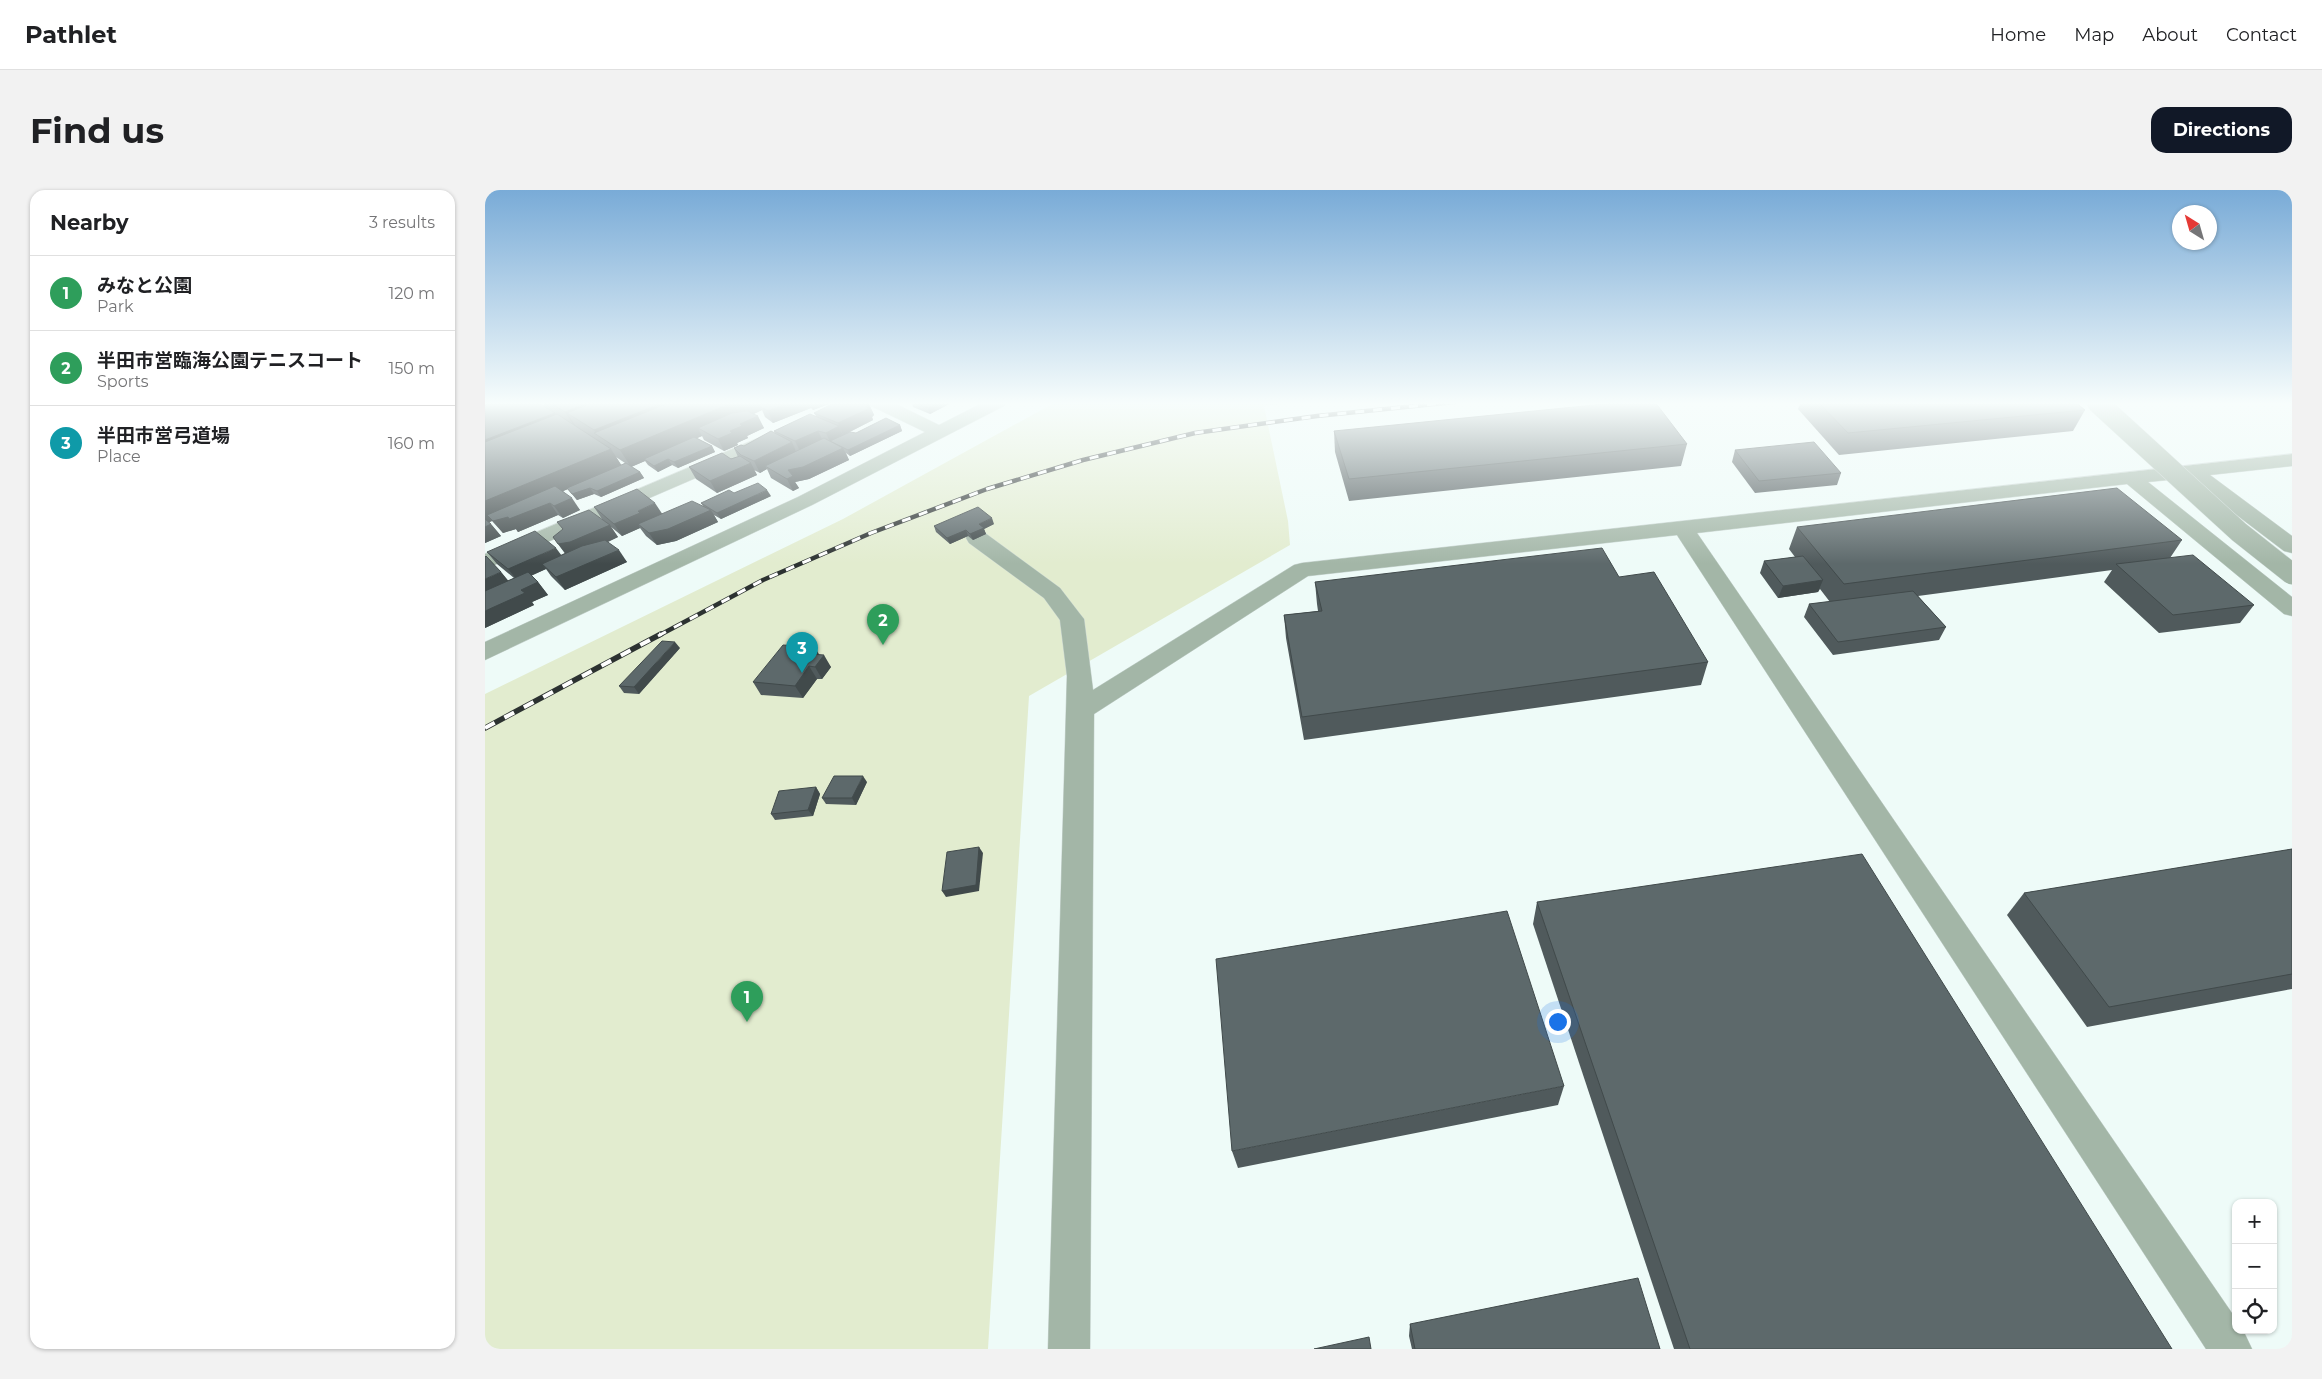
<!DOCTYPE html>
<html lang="en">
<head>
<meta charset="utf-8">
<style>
	:root { --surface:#fff; --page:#f2f2f2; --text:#202124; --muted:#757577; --line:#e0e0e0; --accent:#111827 }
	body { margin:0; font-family:Montserrat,"Noto Sans JP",sans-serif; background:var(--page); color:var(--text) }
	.controls { position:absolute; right:15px; bottom:15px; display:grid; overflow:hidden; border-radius:10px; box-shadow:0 1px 4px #0004 }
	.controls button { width:45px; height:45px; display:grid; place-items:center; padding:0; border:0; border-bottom:1px solid var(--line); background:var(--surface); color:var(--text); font:25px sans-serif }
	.compass { position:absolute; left:1687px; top:15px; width:45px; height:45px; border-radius:50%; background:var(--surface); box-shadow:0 1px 4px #0004; rotate:323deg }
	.you { position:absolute; left:1072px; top:831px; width:18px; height:18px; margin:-12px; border:4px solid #fff; border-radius:50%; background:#1a73e8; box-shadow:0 0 0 8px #1a73e833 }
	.badge { display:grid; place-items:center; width:32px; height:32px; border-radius:50%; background:var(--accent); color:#fff; font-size:16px; font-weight:700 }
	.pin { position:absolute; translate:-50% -41px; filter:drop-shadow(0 1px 2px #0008) }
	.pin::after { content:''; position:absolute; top:26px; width:18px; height:15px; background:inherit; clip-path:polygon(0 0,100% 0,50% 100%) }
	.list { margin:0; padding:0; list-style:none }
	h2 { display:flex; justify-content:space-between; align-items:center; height:65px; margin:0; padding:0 20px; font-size:21px }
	h2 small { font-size:16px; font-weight:400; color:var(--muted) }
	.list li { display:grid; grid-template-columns:32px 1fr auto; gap:15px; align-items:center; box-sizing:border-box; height:75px; padding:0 20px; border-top:1px solid var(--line) }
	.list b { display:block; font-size:19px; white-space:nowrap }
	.list p { margin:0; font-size:16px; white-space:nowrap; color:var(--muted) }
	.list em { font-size:16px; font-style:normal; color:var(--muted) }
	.icon { flex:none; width:28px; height:28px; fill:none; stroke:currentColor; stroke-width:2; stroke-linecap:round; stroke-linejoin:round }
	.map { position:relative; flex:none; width:1807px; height:1159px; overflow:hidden; border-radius:15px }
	header { display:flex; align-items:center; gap:30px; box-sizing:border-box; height:70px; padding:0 25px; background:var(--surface); border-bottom:1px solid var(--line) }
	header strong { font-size:24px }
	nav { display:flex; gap:28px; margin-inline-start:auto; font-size:18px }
	.intro { display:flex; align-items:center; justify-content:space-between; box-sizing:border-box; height:120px; padding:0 30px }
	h1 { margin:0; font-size:35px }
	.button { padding:12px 22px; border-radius:15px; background:var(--accent); color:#fff; font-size:18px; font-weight:700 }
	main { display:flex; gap:30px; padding:0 30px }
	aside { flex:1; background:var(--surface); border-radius:15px; box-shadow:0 1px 4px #0004 }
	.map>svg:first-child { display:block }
	.green { fill:#e2eccf }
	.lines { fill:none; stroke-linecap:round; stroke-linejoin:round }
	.minor-casing { stroke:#cbd7d4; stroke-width:1 }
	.minor { fill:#a3b6a7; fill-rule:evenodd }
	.rail-far1-casing { stroke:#2c3231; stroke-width:4.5 }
	.rail-casing { stroke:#2c3231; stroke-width:5.5 }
	.rail-far1 { stroke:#fff; stroke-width:3; stroke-dasharray:9; stroke-linecap:butt }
	.rail { stroke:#fff; stroke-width:4; stroke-dasharray:11; stroke-linecap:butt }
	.minor-bridge-casing { stroke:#cbd7d4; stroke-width:22; stroke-linecap:butt }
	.minor-bridge { stroke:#a3b6a7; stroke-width:21 }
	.wall { fill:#505a5c; fill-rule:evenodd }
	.shaded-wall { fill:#414a4b }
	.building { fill:#5d696b; stroke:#414a4b }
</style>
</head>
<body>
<header>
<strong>Pathlet</strong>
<nav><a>Home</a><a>Map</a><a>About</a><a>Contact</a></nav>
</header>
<div class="intro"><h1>Find us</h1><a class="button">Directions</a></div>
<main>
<aside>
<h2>Nearby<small>3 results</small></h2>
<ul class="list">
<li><span class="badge" style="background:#2e9e5b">1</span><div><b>みなと公園</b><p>Park</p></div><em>120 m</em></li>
<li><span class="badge" style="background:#2e9e5b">2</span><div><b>半田市営臨海公園テニスコート</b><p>Sports</p></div><em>150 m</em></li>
<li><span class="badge" style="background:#0f9aa8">3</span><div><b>半田市営弓道場</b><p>Place</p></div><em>160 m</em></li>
</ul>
</aside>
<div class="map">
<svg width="1807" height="1159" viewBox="0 0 1807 1159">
	<rect width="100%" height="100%" fill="#eefbf8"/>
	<polygon class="green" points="571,212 827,212 779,216 803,331 805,355 544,506 503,1159 0,1159 0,504 358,329"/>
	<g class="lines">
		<g class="minor-casing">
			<g id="minor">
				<polygon points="383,212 407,212 454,235 499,212 522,212 519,216 327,315 0,470 0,452 313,307 440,242 386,216"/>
				<polygon points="285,243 292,245 295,249 292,253 0,379 0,364"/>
				<polygon points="1807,264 1807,276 1725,285 1807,346 1807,363 1799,361 1703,288 1663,292 1807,407 1807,426 1799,424 1642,294 1212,343 1751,1129 1751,1140 1758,1140 1767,1159 1721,1159 1192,345 823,386 609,524 605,1159 563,1159 582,486 575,430 559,408 484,353 481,348 484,343 492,341 500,343 575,398 595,424 599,429 608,500 809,375 817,373"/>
			</g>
		</g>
		<use href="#minor" class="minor"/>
		<g class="rail-far1-casing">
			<polyline id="rail-far1" points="173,446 278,390 386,343 502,299 598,270 710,243 832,226 969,212"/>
		</g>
		<g class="rail-casing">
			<polyline id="rail" points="0,538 176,444"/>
		</g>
		<use href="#rail-far1" class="rail-far1"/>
		<use href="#rail" class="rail"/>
		<g class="minor-bridge-casing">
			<polyline id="minor-bridge" points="1612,212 1754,342 1807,384"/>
		</g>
		<use href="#minor-bridge" class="minor-bridge"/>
	</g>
	<g class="wall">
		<path d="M0 212 60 217 57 212H349L328 220 326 218 288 233 280 227 277 220 269 224 279 238 262 246 263 248 252 253 253 255 239 261 219 250 217 246 212 248 227 256 230 262 193 278 187 275 173 282 163 275 160 271 146 277 155 282 159 288 116 307 109 304 92 310 83 299 78 301 95 320 78 328 73 325 33 342 31 339 18 343 7 331 4 332 16 346 0 353ZM131 267 140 273 136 275Z"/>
		<polygon points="427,212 468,212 445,224 428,217"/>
		<polygon points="1316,212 1590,212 1600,220 1588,241 1354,265 1313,219"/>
		<polygon points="384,214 389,225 387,227 388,230 363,243 371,243 415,235 417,241 365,266 361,263 364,270 324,289 310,292 314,298 308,301 286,288 282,279 275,283 269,280 272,285 232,303 211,289 204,277 253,267 249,258 259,256 290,244 289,241 331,226 329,223"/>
		<polygon points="849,241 1202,254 1196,276 864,311 850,262"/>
		<polygon points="1250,260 1356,283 1352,295 1270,303 1247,272"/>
		<polygon points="249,303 286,306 236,329 229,325 233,332 191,351 172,355 161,346 155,338 137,346 125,336 133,347 123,352 142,372 80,400 66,386 61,379 46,386 53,392 63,405 47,412 49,415 0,438 16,382 23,391 29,388 12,374 2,362 76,365 80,363 68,347 117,329 109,317 177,324 218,316 216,313"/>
		<polygon points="509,334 499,339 501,344 488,350 483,346 465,354 451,342 449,336"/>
		<polygon points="1312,337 1697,350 1685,368 1769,415 1755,433 1674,443 1619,392 1627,380 1433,406 1461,437 1454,450 1348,465 1319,427 1324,414 1345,412 1335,399 1333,402 1293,408 1275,383 1279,371 1310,367 1304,359"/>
		<polygon points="1134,387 1223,472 1216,495 819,550 801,448 799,425 833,421 832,414 830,392"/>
		<polygon points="195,458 154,504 139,503 134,496"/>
		<polygon points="334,465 346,477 337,489 332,489 318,508 276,505 268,492"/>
		<polygon points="382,592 371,615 341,614 337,608"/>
		<polygon points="331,597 335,604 328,626 290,630 286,624"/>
		<polygon points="1807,659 1807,799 1602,837 1522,725 1539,703"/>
		<polygon points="1052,712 1687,1159 1189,1159 1048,734"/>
		<polygon points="1079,896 1073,915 753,978 747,961"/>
		<polygon points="925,1134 1175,1159 927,1159 924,1146"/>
	</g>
	<g class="shaded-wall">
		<polygon points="105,212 158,212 82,223 92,238 91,239 80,222"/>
		<polygon points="180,212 231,212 112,245 109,240"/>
		<polygon points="249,212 279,212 274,216 277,220 223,244 213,238 217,246 161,270 159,269 160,271 146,277 135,260"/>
		<polygon points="306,212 323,212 326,218 288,233 283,221"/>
		<polygon points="324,212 349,212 328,220"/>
		<polygon points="454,212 468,212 445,224 443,218"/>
		<polygon points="384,214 389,225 387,227 388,230 358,245 353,233"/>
		<polygon points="70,223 81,239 0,272 0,250"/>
		<polygon points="273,226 279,238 262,246 263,248 252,253 253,255 239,261 233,249 255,234"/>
		<polygon points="415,235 417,241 365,266 363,260"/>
		<polygon points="354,236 359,248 346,254 341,243"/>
		<polygon points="333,241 339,253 316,263 310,251"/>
		<polygon points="307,252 312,264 280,276 282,279 275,283 269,271"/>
		<polygon points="227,256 230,262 193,278 189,272"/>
		<polygon points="358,258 364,270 324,289 310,292 314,298 308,301 302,289 303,280"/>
		<polygon points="126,259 137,276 8,331 2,325 7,331 0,334 0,311"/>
		<polygon points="183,269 187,275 173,282 169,276"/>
		<polygon points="266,273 272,285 232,303 225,291"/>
		<polygon points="155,282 159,288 116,307 112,301"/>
		<polygon points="105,298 109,304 92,310 87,304"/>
		<polygon points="282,300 286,306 236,329 232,323"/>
		<polygon points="87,308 95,320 78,328 69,316"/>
		<polygon points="65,313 73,325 33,342 31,339 18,343 8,331"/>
		<polygon points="170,313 178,325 153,334 155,338 137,346 129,334 153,321"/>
		<polygon points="226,320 233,332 191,351 172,355 164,343"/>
		<polygon points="507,328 509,334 499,339 501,344 488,350 485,344 494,334"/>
		<polygon points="6,334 16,346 0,353 0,337"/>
		<polygon points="125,335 133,347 94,365 82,366 73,354"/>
		<polygon points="481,340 483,346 465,354 462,348"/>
		<polygon points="71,358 80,370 57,374 61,379 33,391 23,379"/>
		<polygon points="134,360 142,372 80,400 71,387"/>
		<polygon points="16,382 26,394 0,406 0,389"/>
		<polygon points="1338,390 1333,402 1293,408 1298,396"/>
		<polygon points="53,392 63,405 47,412 49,415 0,438 0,421 36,400"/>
		<polygon points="190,452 195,458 154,504 149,497"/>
		<polygon points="330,457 336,468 339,465 346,477 337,489 330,477 325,464"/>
		<polygon points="324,476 332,489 318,508 310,496"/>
		<polygon points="378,586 382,592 371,615 367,608"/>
		<polygon points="331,597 335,604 328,626 323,620"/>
		<polygon points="494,657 498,663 494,701 461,707 457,701"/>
	</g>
	<g class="building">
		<polygon points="0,212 52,212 70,223 0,250"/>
		<polygon points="64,212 105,212 80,222"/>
		<polygon points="109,212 180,212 109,240 82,223"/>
		<polygon points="186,212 249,212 135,260 109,243"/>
		<polygon points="275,212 306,212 283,221 274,216"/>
		<polygon points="351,212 379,212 384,214 381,216 383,219 353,233 329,223"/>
		<polygon points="429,212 454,212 443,218"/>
		<polygon points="1139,212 1170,212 1202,254 864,289 849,241"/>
		<polygon points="1333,212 1590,212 1600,220 1363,243"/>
		<polygon points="262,221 273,226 255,234 257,236 245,241 247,243 233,249 213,238 247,223"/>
		<polygon points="72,224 126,259 0,311 0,252"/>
		<polygon points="325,224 354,236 341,243 333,241 310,251 289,241"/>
		<polygon points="401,228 415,235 363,260 345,251 365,242 371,243"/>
		<polygon points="286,241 307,252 269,271 256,265 249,258 256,255 259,256"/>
		<polygon points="209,247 227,256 189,272 183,269 169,276 159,269"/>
		<polygon points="339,248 358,258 318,277 303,280 308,286 302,289 280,276"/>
		<polygon points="1329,252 1356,283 1274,291 1250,260"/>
		<polygon points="237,263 246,269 255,266 266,273 225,291 204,277"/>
		<polygon points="141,273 155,282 112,301 105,298 87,304 82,298"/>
		<polygon points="273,293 282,300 232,323 216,313 244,300 249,303"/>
		<polygon points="70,296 87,308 69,316 65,313 24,329 23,327 8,331 2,325"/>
		<polygon points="1632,298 1697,350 1359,394 1312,337"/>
		<polygon points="152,299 170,313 153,321 155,323 129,334 109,317"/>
		<polygon points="207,311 226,320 183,339 164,343 153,334"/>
		<polygon points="493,317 507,328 494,334 499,338 485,344 481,340 462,348 449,336"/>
		<polygon points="104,320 125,335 85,352 73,354 68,347 78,339 72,332"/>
		<polygon points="0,329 6,334 0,337"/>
		<polygon points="50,341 71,358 23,379 2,362"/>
		<polygon points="120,350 134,360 71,387 57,374 97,356"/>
		<polygon points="1117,358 1134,387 1169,382 1223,472 817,527 799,425 837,421 830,392"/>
		<polygon points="1708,365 1769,415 1688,425 1631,374"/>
		<polygon points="1,366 16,382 0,389 0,367"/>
		<polygon points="1318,366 1338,390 1298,396 1279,371"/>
		<polygon points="43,382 53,392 36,400 40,403 0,421 0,401"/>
		<polygon points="1428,401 1461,437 1353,452 1324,414"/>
		<polygon points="177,451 190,452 149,497 134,496"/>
		<polygon points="298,455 330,457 325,464 339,465 330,477 324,476 310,496 268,492"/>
		<polygon points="349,586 378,586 367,608 337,608"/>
		<polygon points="331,597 323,620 286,624 294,601"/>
		<polygon points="494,657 491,695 457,701 462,662"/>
		<polygon points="1807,659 1807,784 1624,817 1539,703"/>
		<polygon points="1377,664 1687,1159 1205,1159 1052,712"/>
		<polygon points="1022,721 1079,896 747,961 731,769"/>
		<polygon points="1153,1088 1175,1159 930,1159 925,1134"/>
		<polygon points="884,1147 886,1159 829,1159"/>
	</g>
	<linearGradient id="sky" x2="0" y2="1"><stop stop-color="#79abd7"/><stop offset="0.57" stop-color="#f7fdfc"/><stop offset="1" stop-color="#f7fdfc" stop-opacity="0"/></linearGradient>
	<rect width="1807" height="374" fill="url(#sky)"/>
</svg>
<div class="controls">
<button>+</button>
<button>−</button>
<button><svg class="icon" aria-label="locate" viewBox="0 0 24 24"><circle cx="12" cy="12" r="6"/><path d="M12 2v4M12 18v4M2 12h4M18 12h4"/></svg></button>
</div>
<svg class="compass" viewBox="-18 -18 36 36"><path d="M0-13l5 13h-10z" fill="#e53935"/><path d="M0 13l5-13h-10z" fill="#757577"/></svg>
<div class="you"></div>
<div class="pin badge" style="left:262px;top:832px;background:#2e9e5b">1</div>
<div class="pin badge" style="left:398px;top:455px;background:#2e9e5b">2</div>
<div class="pin badge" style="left:317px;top:483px;background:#0f9aa8">3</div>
</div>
</main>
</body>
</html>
